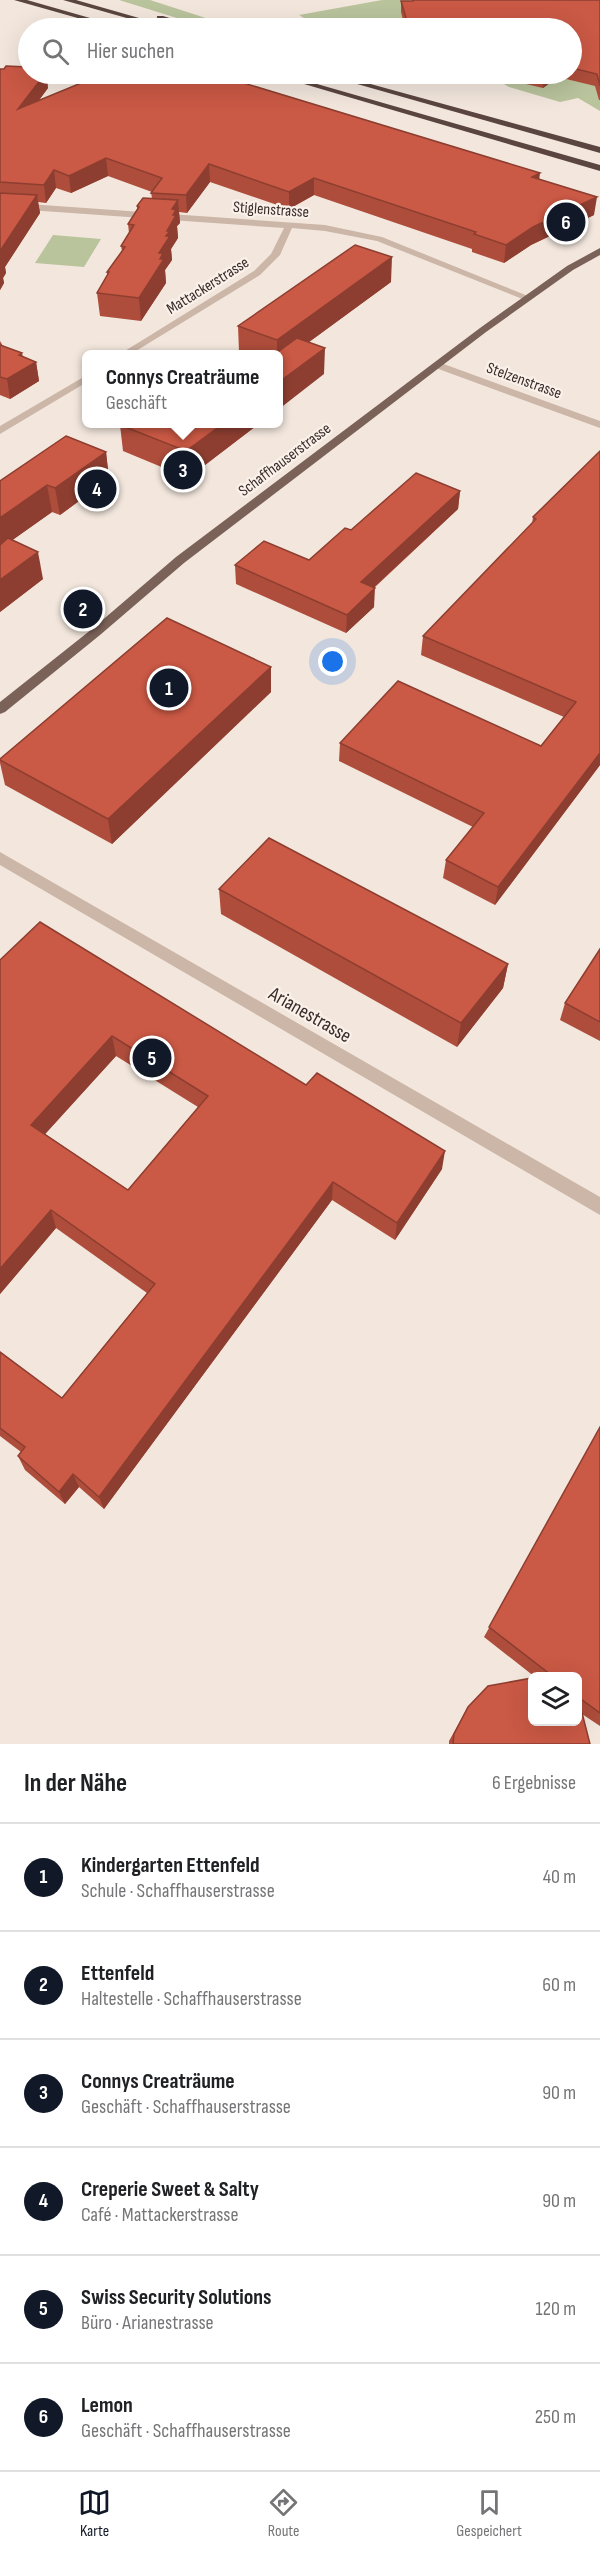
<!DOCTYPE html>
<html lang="de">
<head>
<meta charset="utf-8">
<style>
	:root { --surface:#fff; --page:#f2f2f2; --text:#202124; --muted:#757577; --line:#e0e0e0; --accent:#111827 }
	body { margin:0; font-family:"Sofia Sans Condensed",sans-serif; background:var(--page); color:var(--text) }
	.controls { position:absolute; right:18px; bottom:18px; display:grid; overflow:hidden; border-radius:9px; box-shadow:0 6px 24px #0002 }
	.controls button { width:54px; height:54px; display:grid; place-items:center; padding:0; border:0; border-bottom:2px solid var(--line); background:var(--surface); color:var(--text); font:30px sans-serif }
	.you { position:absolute; left:333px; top:662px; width:21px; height:21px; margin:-15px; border:4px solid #fff; border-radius:50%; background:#1a73e8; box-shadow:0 0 0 9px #1a73e833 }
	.badge { display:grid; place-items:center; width:39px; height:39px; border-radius:50%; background:var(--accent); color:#fff; font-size:20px; font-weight:700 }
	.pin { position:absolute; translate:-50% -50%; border:3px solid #fff; box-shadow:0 2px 6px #0006 }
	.popup { position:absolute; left:82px; top:350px; width:201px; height:78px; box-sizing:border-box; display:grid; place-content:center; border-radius:9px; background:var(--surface); filter:drop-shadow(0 2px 4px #0005); font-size:20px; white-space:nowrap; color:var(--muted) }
	.popup b { font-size:22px; color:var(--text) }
	.popup::after { content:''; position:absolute; left:50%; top:100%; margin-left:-12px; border:12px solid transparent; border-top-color:var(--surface) }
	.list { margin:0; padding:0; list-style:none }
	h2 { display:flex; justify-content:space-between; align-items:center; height:78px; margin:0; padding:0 24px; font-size:26px }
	h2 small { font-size:20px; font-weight:400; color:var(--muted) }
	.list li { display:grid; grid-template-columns:39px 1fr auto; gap:18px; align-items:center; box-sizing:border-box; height:108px; padding:0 24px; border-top:2px solid var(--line) }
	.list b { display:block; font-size:22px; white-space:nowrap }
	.list p { margin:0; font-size:20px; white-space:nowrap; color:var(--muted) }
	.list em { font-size:20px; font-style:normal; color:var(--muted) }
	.icon { flex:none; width:33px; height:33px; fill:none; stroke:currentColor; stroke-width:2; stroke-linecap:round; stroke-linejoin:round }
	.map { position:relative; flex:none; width:600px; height:1744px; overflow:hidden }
	.search { position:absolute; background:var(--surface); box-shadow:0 6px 24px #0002; left:18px; right:18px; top:18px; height:66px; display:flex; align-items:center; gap:15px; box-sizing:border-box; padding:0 21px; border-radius:33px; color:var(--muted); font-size:22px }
	.sheet { height:726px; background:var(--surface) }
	nav { display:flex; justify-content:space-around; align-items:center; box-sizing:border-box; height:84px; border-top:2px solid var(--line); background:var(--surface); font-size:16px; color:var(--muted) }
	nav a { display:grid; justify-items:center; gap:3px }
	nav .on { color:var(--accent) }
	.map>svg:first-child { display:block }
	.green { fill:#b9c39c }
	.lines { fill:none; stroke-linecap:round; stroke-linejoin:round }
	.street { fill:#ccb6a8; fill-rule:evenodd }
	.primary { fill:#7b6259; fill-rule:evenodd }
	.highway { fill:#5a4540; fill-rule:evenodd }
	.wall { fill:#ae4d3b; fill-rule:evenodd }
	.shaded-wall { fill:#8d3e30 }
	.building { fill:#ca5945; stroke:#8d3e30; stroke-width:1.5; fill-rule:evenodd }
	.labels { text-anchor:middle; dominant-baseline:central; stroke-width:4.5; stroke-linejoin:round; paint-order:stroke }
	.far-street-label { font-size:16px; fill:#392c29; stroke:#faf1ea }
	.street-label { font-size:20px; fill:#392c29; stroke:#faf1ea }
</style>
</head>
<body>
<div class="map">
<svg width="600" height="1744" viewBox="0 0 600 1744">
	<rect width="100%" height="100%" fill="#f3e7dd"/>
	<g class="green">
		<polygon points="119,0 150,0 215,21 219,28 209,28"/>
		<polygon points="382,0 572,0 600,14 558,28 320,28 299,15"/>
		<polygon points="600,51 600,111 578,98 560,102 509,87 487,74 572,74"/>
		<polygon points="53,235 101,239 84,267 35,263"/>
	</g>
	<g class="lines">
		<g class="street">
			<polygon points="0,202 325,225 382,237 533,298 525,300 377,241 325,231 292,228 280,255 260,275 131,354 120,354 254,271 271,254 284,228 0,208"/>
			<polygon points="433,363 441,363 600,421 600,428 433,367"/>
			<polygon points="87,375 87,382 0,434 0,426"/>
			<polygon points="0,852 600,1197 600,1215 0,865"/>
		</g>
		<polygon class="primary" points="600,248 600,255 573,270 486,332 184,563 100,635 5,712 0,714 0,702 92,629 176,557 480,328 567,266"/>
		<g class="highway">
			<polygon points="14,0 27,0 125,28 113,28"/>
			<polygon points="63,0 76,0 174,28 162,28"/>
			<polygon points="157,16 163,16 202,28 190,28 157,20"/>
			<polygon points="270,74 282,74 600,165 600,171"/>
			<polygon points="322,74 334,74 600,147 600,153"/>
		</g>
	</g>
	<g class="wall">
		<polygon points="412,0 600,0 600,100 599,100 595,86 558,77 543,88 509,80 506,74 572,74 572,28 405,28 401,12 401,1 412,1"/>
		<polygon points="0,69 48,88 39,100 539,180 594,215 531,245 504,263 472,252 472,249 314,195 289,209 210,182 187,213 179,212 180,223 177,226 178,238 171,249 172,260 165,270 166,283 141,321 100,316 97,293 107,276 107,272 122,251 121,246 129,233 128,224 137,209 137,206 152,198 151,193 152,192 108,176 71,193 56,188 46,203 38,202 40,213 5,267 6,273 3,278 4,283 0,290"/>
		<polygon points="391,282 309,342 324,374 279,354 245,354 239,352 238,326"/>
		<polygon points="0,341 3,346 23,357 36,362 39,381 10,399 0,395"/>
		<polygon points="260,423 188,478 123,451 120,425"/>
		<polygon points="600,451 600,765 495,905 443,878 446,860 473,827 339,761 340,743 541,746 564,717 421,655 423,636 532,524 533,517"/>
		<polygon points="106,452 109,479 60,515 52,512 12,540 43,579 0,612 0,481"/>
		<polygon points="460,491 458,509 374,588 374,607 346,633 236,584 235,565 309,560 351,530"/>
		<polygon points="271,692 112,844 5,785 0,763 0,759"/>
		<polygon points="219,889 508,964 503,988 457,1047 221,914"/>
		<polygon points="600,949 600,1041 560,1020 565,1003"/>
		<path d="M0 960 442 1169 395 1240 332 1200 104 1509 79 1487 65 1504 25 1470 18 1456 21 1452 0 1436V1352L62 1398 147 1293 56 1228 0 1294ZM116 1056 198 1107 128 1190 45 1134Z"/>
		<polygon points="600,1427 600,1726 582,1714 590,1744 449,1744 449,1741 468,1707 578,1677 535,1677 484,1637"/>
	</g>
	<g class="shaded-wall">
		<polygon points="45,74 47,74 48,88 20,126 18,109"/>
		<polygon points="547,74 559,74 558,77 543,88 544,76"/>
		<polygon points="106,158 108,176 71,193 69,176"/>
		<polygon points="209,164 210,182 187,213 186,195"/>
		<polygon points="54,170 56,188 46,203 44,185"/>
		<polygon points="540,173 538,190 532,177"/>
		<polygon points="314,178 314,195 289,209 289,192"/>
		<polygon points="37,195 40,213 5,267 6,273 3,278 4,283 0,290 0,251"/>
		<polygon points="597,197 594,215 531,245 504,263 506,245 533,227"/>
		<polygon points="178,200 180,223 177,226 178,238 171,249 172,260 165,270 166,283 141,321 139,298 159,253 167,231 172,209"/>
		<polygon points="392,257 391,282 279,364 277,354 277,340"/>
		<polygon points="325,348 324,374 279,409 279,382"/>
		<polygon points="22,353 25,368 36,362 39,381 10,399 7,379 19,355"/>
		<polygon points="224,423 260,423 188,478 186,451"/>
		<polygon points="106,452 109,479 60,515 55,488"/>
		<polygon points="47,485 52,512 0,549 0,518"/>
		<polygon points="460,491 458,509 360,600 361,582"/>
		<polygon points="38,552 43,579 0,612 0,580"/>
		<polygon points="375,588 374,607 346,633 347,615"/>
		<polygon points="271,667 271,692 112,844 108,819"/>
		<polygon points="600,753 600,765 495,905 498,887"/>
		<polygon points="508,964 503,988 457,1047 461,1023"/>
		<polygon points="112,1036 116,1056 37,1143 31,1125"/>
		<polygon points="445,1151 442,1169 395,1240 397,1223"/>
		<polygon points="333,1182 332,1200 104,1509 99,1497"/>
		<polygon points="51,1210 56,1228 0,1294 0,1269"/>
		<polygon points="73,1474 79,1487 65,1504 59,1492"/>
	</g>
	<g class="building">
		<polygon points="413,0 600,0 600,86 597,74 572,68 572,28 409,28 401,1 413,1"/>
		<polygon points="6,66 28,67 28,74 45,74 18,109 103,74 214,74 540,173 532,177 597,197 533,227 506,245 474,234 476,232 314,178 289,192 209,164 186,195 151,193 162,178 106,158 69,176 54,170 44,185 0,182 0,69 4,69"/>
		<polygon points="535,74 547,74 544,76"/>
		<polygon points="0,193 37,195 0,251"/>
		<polygon points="143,198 178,200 172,209 176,210 173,215 176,215 167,231 170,231 166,236 170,236 159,253 163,253 160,259 164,259 139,298 97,293 109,272 107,272 125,247 121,246 134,225 128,224 139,207 137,206"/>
		<polygon points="355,245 392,257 277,340 238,326"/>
		<polygon points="297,338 325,348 279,382 279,354 275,354"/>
		<polygon points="0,345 22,353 19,355 36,362 7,379 0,377"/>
		<polygon points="122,423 224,423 186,451 120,425"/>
		<polygon points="66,436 106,452 55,488 47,485 0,518 0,481"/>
		<polygon points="600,451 600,753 498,887 446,860 484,813 340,743 398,681 541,746 576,702 423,636 536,519 533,517"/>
		<polygon points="416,473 460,491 361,582 375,588 347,615 235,565 264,541 309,560 345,528 351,530"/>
		<polygon points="8,538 38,552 0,580 0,545"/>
		<polygon points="167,618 271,667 108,819 0,760 0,759"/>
		<polygon points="269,838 508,964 461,1023 219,889"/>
		<path d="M40 922 306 1085 317 1073 445 1151 397 1223 333 1182 99 1497 73 1474 59 1492 18 1456 25 1447 0 1428V1352L62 1398 155 1284 51 1210 0 1269V960ZM112 1036 208 1096 128 1190 31 1125Z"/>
		<polygon points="600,949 600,1022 565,1003"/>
		<polygon points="600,1427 600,1713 578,1697 590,1744 453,1744 454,1734 468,1707 488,1686 532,1678 532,1722 578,1722 578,1677 543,1677 551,1675 489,1627"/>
	</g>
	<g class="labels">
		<g class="far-street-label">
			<text transform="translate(271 210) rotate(4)">Stiglenstrasse</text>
			<text transform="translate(208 286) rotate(-32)">Mattackerstrasse</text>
			<text transform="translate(524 381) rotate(20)">Stelzenstrasse</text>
			<text transform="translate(285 460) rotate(-37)">Schaffhauserstrasse</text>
		</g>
		<g class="street-label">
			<text transform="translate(310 1015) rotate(30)">Arianestrasse</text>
		</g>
	</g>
</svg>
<div class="controls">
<button><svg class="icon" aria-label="layers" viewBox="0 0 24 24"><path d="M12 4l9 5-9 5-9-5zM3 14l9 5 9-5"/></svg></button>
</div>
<div class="you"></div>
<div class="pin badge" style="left:169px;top:688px">1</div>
<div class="pin badge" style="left:83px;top:609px">2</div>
<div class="pin badge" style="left:183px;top:470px">3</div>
<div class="popup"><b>Connys Creaträume</b>Geschäft</div>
<div class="pin badge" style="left:97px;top:489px">4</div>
<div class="pin badge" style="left:152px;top:1058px">5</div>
<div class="pin badge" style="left:566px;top:222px">6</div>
<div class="search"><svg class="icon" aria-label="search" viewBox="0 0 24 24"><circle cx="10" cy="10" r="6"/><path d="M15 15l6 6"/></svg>Hier suchen</div>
</div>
<section class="sheet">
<h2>In der Nähe<small>6 Ergebnisse</small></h2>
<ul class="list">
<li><span class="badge">1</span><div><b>Kindergarten Ettenfeld</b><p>Schule · Schaffhauserstrasse</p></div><em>40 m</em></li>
<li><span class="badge">2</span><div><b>Ettenfeld</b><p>Haltestelle · Schaffhauserstrasse</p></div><em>60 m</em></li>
<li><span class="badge">3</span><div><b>Connys Creaträume</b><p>Geschäft · Schaffhauserstrasse</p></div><em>90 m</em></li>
<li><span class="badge">4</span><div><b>Creperie Sweet &amp; Salty</b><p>Café · Mattackerstrasse</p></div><em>90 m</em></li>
<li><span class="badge">5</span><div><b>Swiss Security Solutions</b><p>Büro · Arianestrasse</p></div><em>120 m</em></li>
<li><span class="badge">6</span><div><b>Lemon</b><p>Geschäft · Schaffhauserstrasse</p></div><em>250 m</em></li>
</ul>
</section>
<nav>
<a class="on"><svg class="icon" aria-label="map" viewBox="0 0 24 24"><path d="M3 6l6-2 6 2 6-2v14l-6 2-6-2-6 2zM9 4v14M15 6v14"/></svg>Karte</a>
<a><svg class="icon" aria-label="directions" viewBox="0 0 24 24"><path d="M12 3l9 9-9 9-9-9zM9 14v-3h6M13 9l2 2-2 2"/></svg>Route</a>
<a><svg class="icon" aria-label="saved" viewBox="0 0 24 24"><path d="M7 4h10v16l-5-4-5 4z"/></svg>Gespeichert</a>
</nav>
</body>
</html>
